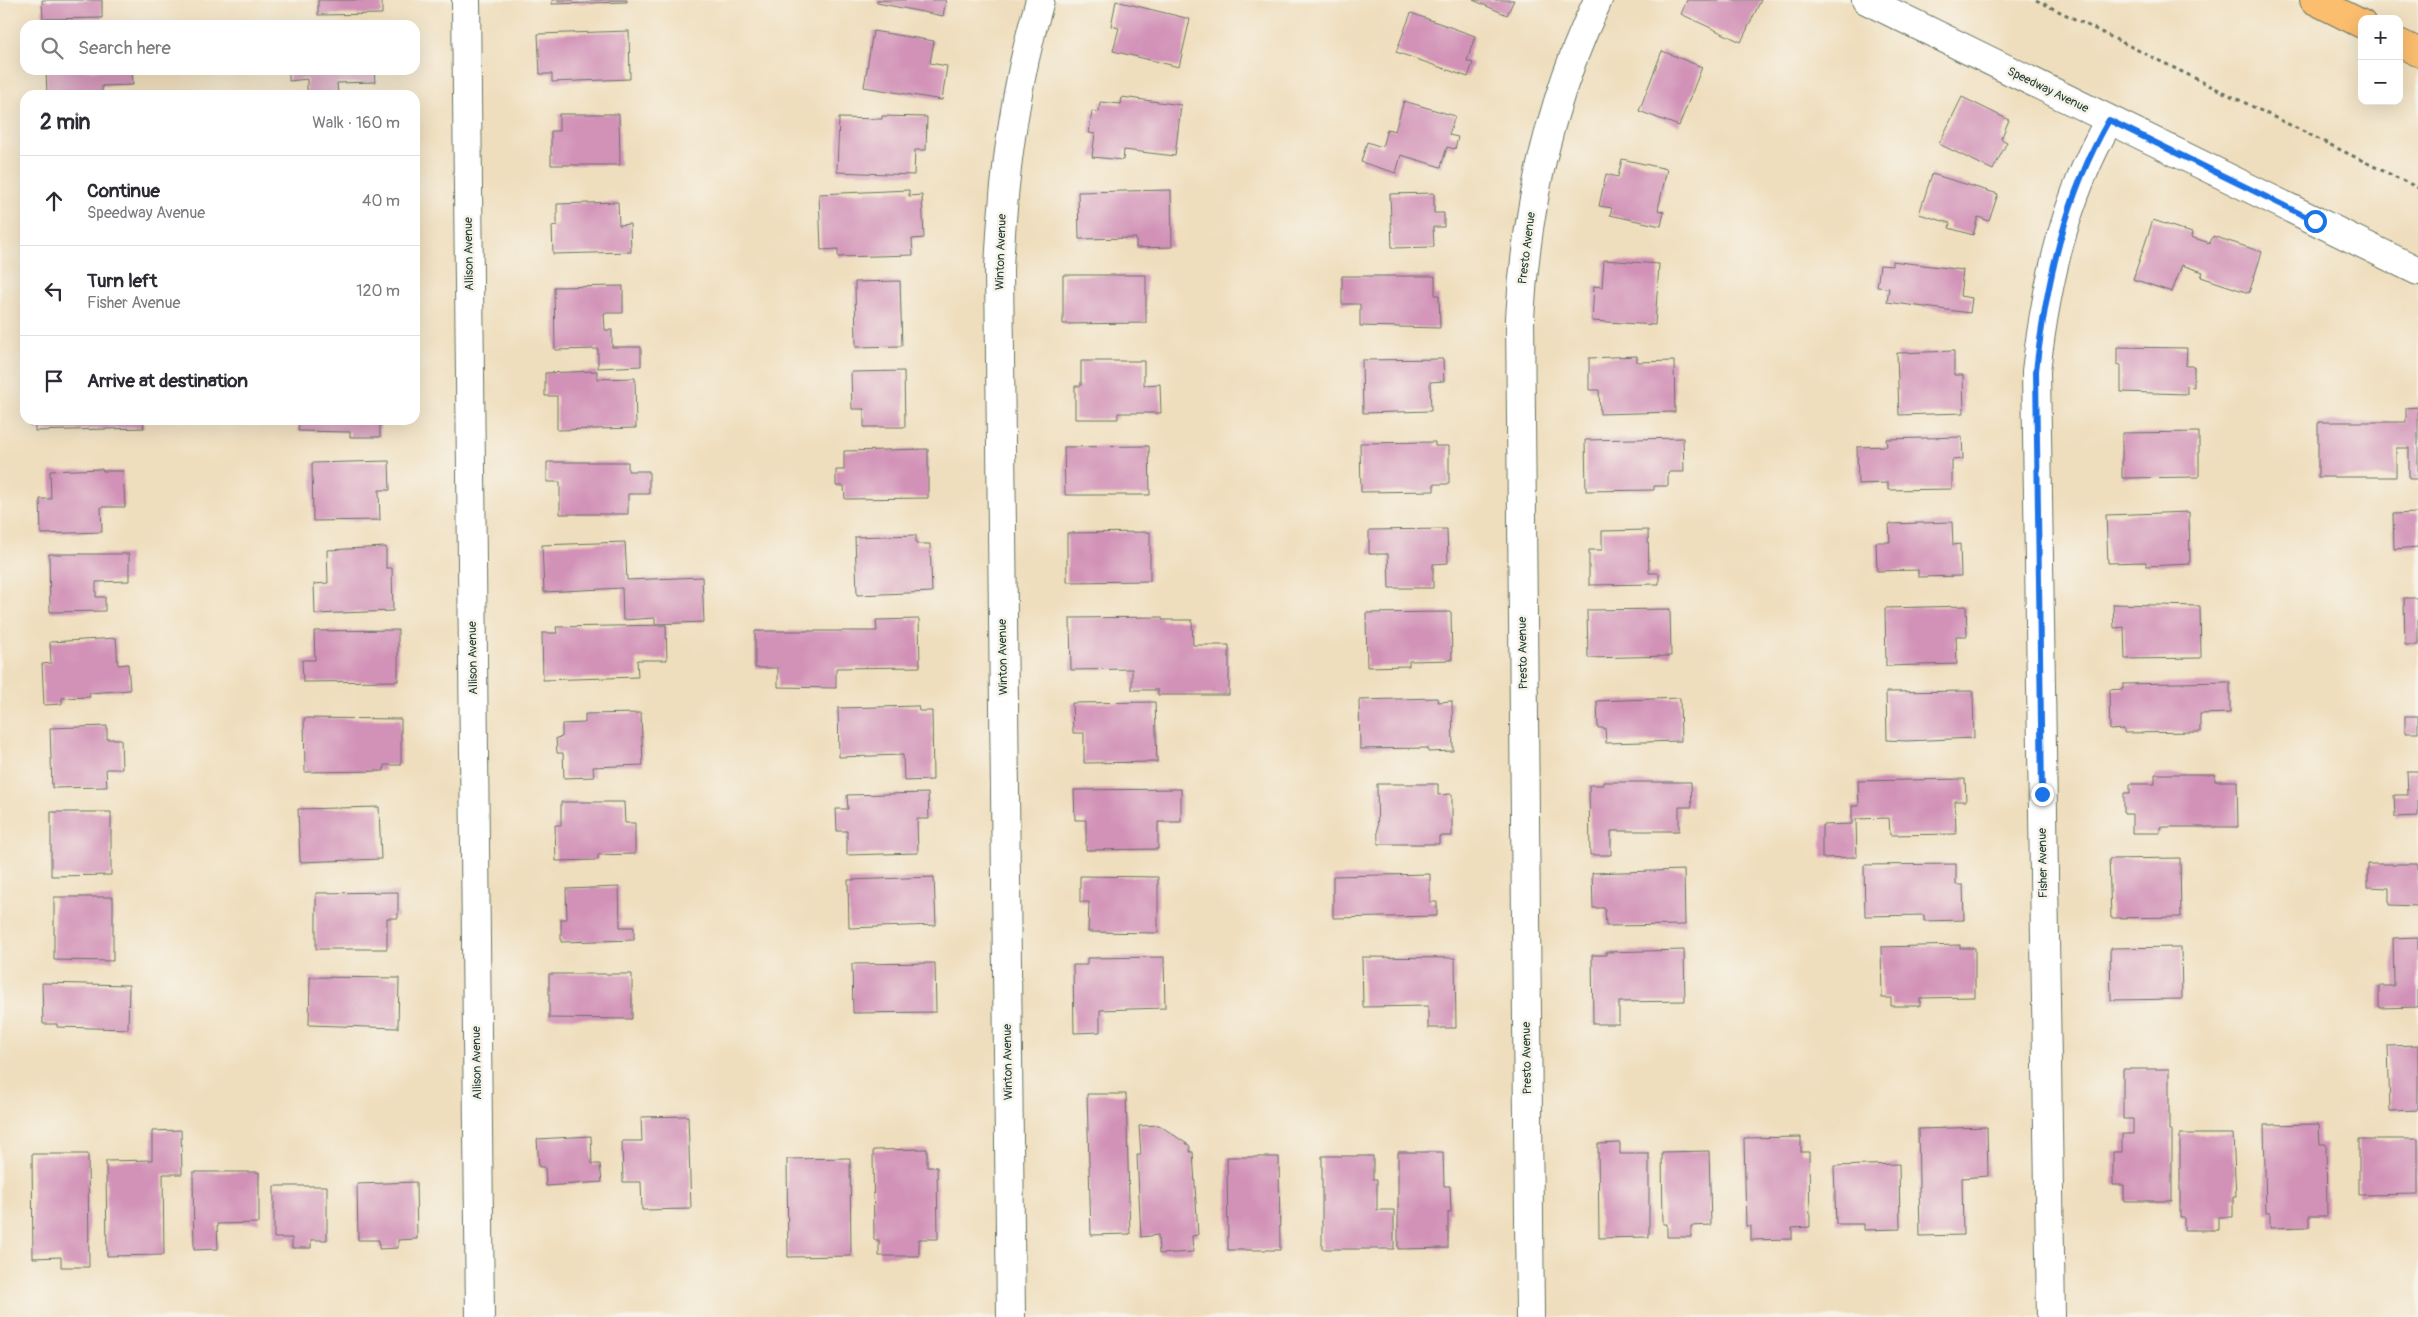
<!DOCTYPE html>
<html lang="en">
<head>
<meta charset="utf-8">
<style>
	:root { --surface:#fff; --page:#f2f2f3; --text:#2b2b33; --muted:#7c7c81; --line:#e1e1e2 }
	body { margin:0; font-family:Pangolin,sans-serif; background:var(--page); color:var(--text) }
	.controls { position:absolute; right:15px; top:15px; display:grid; overflow:hidden; border-radius:10px; box-shadow:0 5px 20px #0002 }
	.controls button { width:45px; height:45px; display:grid; place-items:center; padding:0; border:0; border-bottom:1px solid var(--line); background:var(--surface); color:var(--text); font:25px sans-serif }
	.stop { position:absolute; width:15px; height:15px; margin:-11px; border:4px solid #1a73e8; border-radius:50%; background:#fff }
	.stop.end { background:#1a73e8; border-color:#fff; box-shadow:0 1px 5px #0008 }
	.list { margin:0; padding:0; list-style:none }
	h2 { display:flex; justify-content:space-between; align-items:center; height:65px; margin:0; padding:0 20px; font-size:21px }
	h2 small { font-size:16px; font-weight:400; color:var(--muted) }
	.list li { display:grid; grid-template-columns:32px 1fr auto; gap:15px; align-items:center; box-sizing:border-box; height:90px; padding:0 20px; border-top:1px solid var(--line) }
	.list b { display:block; font-size:19px; white-space:nowrap }
	.list p { margin:0; font-size:16px; white-space:nowrap; color:var(--muted) }
	.list em { font-size:16px; font-style:normal; color:var(--muted) }
	.icon { flex:none; width:28px; height:28px; fill:none; stroke:currentColor; stroke-width:2; stroke-linecap:round; stroke-linejoin:round }
	.map { position:relative; flex:none; width:2418px; height:1317px; overflow:hidden }
	.search { position:absolute; background:var(--surface); box-shadow:0 5px 20px #0002; left:20px; top:20px; width:400px; height:55px; display:flex; align-items:center; gap:12px; box-sizing:border-box; padding:0 18px; border-radius:15px; color:var(--muted); font-size:19px }
	.panel { position:absolute; background:var(--surface); box-shadow:0 5px 20px #0002; left:20px; top:90px; width:400px; height:335px; border-radius:15px }
	.map>svg:first-child { display:block }
	.building { fill:#d292b7 }
	.lines { fill:none; stroke-linecap:round; stroke-linejoin:round }
	.street-casing { stroke:#687564; stroke-width:30 }
	.primary-casing { stroke:#687564; stroke-width:30 }
	.path { stroke:#687564; stroke-width:3; stroke-dasharray:4 4; stroke-linecap:butt }
	.street { stroke:#fff; stroke-width:28 }
	.primary { stroke:#fbbd6e; stroke-width:28 }
	.route { stroke:#1a73e8; stroke-width:6 }
	.labels { text-anchor:middle; dominant-baseline:central; stroke-width:5; stroke-linejoin:round; paint-order:stroke }
	.street-label { font-size:12px; fill:#1f3d34; stroke:#f7f3e8 }
</style>
</head>
<body>
<div class="map">
<svg width="2418" height="1317" viewBox="0 0 2418 1317">
	<rect width="100%" height="100%" fill="#f7f3e8"/>
	<filter id="ink" filterUnits="userSpaceOnUse"><feTurbulence type="fractalNoise" baseFrequency=".02" numOctaves="2"/><feDisplacementMap in="SourceGraphic" scale="10" xChannelSelector="R" yChannelSelector="G"/><feConvolveMatrix kernelMatrix="1 2 1 2 8 2 1 2 1" color-interpolation-filters="sRGB"/></filter>
	<filter id="wash" filterUnits="userSpaceOnUse"><feTurbulence type="fractalNoise" baseFrequency=".0096" numOctaves="4" result="noise"/><feDisplacementMap in="SourceGraphic" scale="20" xChannelSelector="R" yChannelSelector="G"/><feGaussianBlur stdDeviation="1.12" result="paint"/><feColorMatrix in="noise" values="0 0 0 0 0 0 0 0 0 0 0 0 0 0 0 0 0 1.4 0 .05"/><feComposite in="paint" operator="in"/></filter>
	<g filter="url(#wash)">
		<rect width="100%" height="100%" fill="#efdebd"/>
		<g id="blocks">
			<g class="building">
				<polygon points="42,0 102,0 102,18 43,19"/>
				<polygon points="318,0 382,0 382,14 318,15"/>
				<polygon points="552,0 627,0 627,2 552,4"/>
				<polygon points="877,0 946,0 943,16 877,3"/>
				<polygon points="1473,0 1514,0 1507,15"/>
				<polygon points="1687,0 1761,0 1741,42 1681,14"/>
				<polygon points="1116,1 1190,19 1179,67 1113,51 1119,28 1111,26"/>
				<polygon points="1411,13 1475,36 1467,61 1473,63 1468,77 1396,52"/>
				<polygon points="629,31 630,79 552,82 552,74 540,74 538,34"/>
				<polygon points="873,31 934,41 930,63 947,66 942,100 864,87"/>
				<polygon points="1662,51 1702,67 1679,126 1639,111"/>
				<polygon points="46,70 132,70 133,85 102,86 102,95 47,95"/>
				<polygon points="289,70 374,70 375,82 337,83 338,94 307,95 307,79 289,81"/>
				<polygon points="1122,97 1181,105 1175,156 1124,150 1123,160 1092,157 1095,134 1089,133 1092,111 1099,112 1100,102 1121,104"/>
				<polygon points="1962,97 2009,120 2001,139 2007,142 1993,170 1939,144"/>
				<polygon points="1404,101 1455,116 1449,135 1458,137 1455,149 1447,147 1441,167 1401,155 1396,173 1361,162 1367,142 1382,147 1387,129 1395,131"/>
				<polygon points="559,114 619,114 620,165 551,165 551,131 559,131"/>
				<polygon points="882,116 927,117 926,150 915,150 914,175 837,172 839,118 882,119"/>
				<polygon points="1622,159 1667,169 1658,210 1664,212 1661,226 1610,215 1612,208 1599,206 1606,174 1618,177"/>
				<polygon points="1932,174 1998,194 1989,221 1978,217 1973,235 1949,228 1950,223 1919,214"/>
				<polygon points="909,190 909,196 922,195 924,238 912,239 913,255 838,257 838,249 821,250 819,194"/>
				<polygon points="1171,190 1172,247 1136,248 1136,238 1079,239 1078,192"/>
				<polygon points="1434,193 1434,213 1444,213 1444,227 1433,227 1434,247 1392,248 1390,194"/>
				<polygon points="618,202 619,225 630,224 631,252 553,254 552,226 557,225 557,204"/>
				<polygon points="2153,220 2192,233 2191,237 2210,243 2213,236 2262,252 2249,293 2201,277 2203,272 2182,265 2172,292 2133,279"/>
				<polygon points="1604,260 1659,264 1655,325 1592,321 1594,286 1602,287"/>
				<polygon points="1892,261 1963,270 1960,296 1972,298 1970,313 1887,302 1889,288 1877,287 1880,265 1892,266"/>
				<polygon points="1063,275 1146,275 1146,323 1063,324"/>
				<polygon points="1342,276 1435,276 1435,295 1439,295 1440,328 1360,326 1360,304 1342,304"/>
				<polygon points="900,281 902,346 856,347 855,282"/>
				<polygon points="623,286 623,313 604,313 605,330 612,330 612,347 641,347 641,366 598,368 598,349 555,350 554,287"/>
				<polygon points="2117,347 2187,348 2186,366 2194,366 2194,387 2187,386 2187,394 2121,392 2121,365 2117,365"/>
				<polygon points="1954,351 1954,375 1963,375 1964,413 1899,415 1897,353"/>
				<polygon points="1637,356 1637,362 1674,361 1675,412 1600,414 1599,390 1589,390 1589,358"/>
				<polygon points="1443,359 1444,381 1430,382 1431,411 1363,413 1362,360"/>
				<polygon points="1081,361 1144,361 1144,385 1160,384 1161,413 1118,413 1118,419 1075,419 1075,386 1081,386"/>
				<polygon points="597,371 597,379 635,378 636,428 557,430 557,396 545,396 545,373"/>
				<polygon points="904,371 905,427 864,427 864,409 852,409 851,372"/>
				<polygon points="2418,407 2418,479 2409,479 2409,448 2396,448 2396,477 2318,477 2318,422 2406,422 2406,408"/>
				<polygon points="35,420 143,420 144,428 35,431"/>
				<polygon points="299,420 380,420 380,437 350,437 350,432 298,431"/>
				<polygon points="2199,432 2199,477 2122,478 2122,433"/>
				<polygon points="1962,437 1963,459 1952,460 1952,489 1888,490 1888,483 1858,484 1857,447 1887,446 1886,439"/>
				<polygon points="1683,438 1684,472 1668,472 1668,486 1654,486 1654,490 1586,491 1585,440"/>
				<polygon points="1435,442 1435,446 1449,446 1449,484 1434,484 1434,491 1361,492 1360,443"/>
				<polygon points="1149,446 1150,495 1065,495 1064,447"/>
				<polygon points="928,449 928,498 845,499 844,486 836,486 836,470 844,470 844,451"/>
				<polygon points="389,461 390,490 379,490 380,520 313,521 312,463"/>
				<polygon points="547,462 628,462 628,471 649,471 649,494 628,494 628,514 560,514 560,482 547,482"/>
				<polygon points="102,469 103,471 123,471 125,507 101,507 102,532 41,534 40,499 51,499 50,471"/>
				<polygon points="2189,512 2190,564 2146,566 2146,562 2108,563 2106,515"/>
				<polygon points="2418,513 2418,547 2394,549 2393,514"/>
				<polygon points="1952,522 1953,545 1960,544 1961,576 1918,577 1918,570 1877,571 1876,542 1890,542 1889,524"/>
				<polygon points="1447,529 1448,563 1433,564 1433,588 1389,588 1388,554 1369,554 1369,530"/>
				<polygon points="1648,530 1649,573 1659,573 1659,584 1589,585 1589,550 1602,550 1602,531"/>
				<polygon points="1150,532 1150,581 1067,582 1067,533"/>
				<polygon points="916,535 916,544 930,544 932,592 857,595 855,537"/>
				<polygon points="625,542 627,580 702,577 704,622 655,624 655,618 623,620 622,588 544,592 542,545"/>
				<polygon points="386,547 386,568 392,568 393,611 315,614 314,584 328,583 327,550"/>
				<polygon points="49,554 129,554 129,581 96,582 96,597 105,597 105,611 50,612"/>
				<polygon points="2404,598 2418,598 2418,645 2405,645"/>
				<polygon points="2113,604 2200,606 2201,658 2125,659 2124,627 2114,628"/>
				<polygon points="1966,606 1967,636 1956,636 1957,664 1886,666 1885,608"/>
				<polygon points="1670,609 1671,656 1588,658 1587,610"/>
				<polygon points="1451,612 1452,660 1409,661 1409,666 1367,667 1366,613"/>
				<polygon points="1162,617 1162,620 1192,620 1193,645 1229,645 1229,695 1158,695 1158,690 1132,690 1132,669 1071,670 1070,618"/>
				<polygon points="919,619 920,667 836,668 836,688 778,687 778,668 755,668 755,631 877,631 876,620"/>
				<polygon points="666,625 667,660 637,660 638,677 543,680 542,633 557,633 556,627"/>
				<polygon points="398,630 398,681 303,682 302,660 315,660 314,631"/>
				<polygon points="116,638 118,665 128,664 130,690 89,693 90,697 62,698 62,704 44,705 42,664 51,663 50,642"/>
				<polygon points="2230,682 2230,713 2200,714 2200,732 2124,733 2124,729 2110,730 2109,690 2123,689 2123,684"/>
				<polygon points="1973,691 1974,738 1906,741 1887,740 1886,692"/>
				<polygon points="1437,698 1438,702 1452,701 1453,751 1428,752 1428,748 1360,749 1359,700"/>
				<polygon points="1680,698 1681,741 1606,743 1605,728 1598,728 1597,701"/>
				<polygon points="1155,702 1157,762 1084,763 1084,733 1073,733 1072,703"/>
				<polygon points="918,706 919,711 932,711 933,780 904,781 903,755 839,757 838,708"/>
				<polygon points="641,713 643,765 593,767 594,777 564,778 563,753 557,753 556,738 562,737 562,724 585,723 585,714"/>
				<rect x="2405" y="716" width="13" height="17"/>
				<polygon points="304,718 401,719 401,765 384,765 384,771 305,772"/>
				<polygon points="107,726 107,739 121,739 122,769 106,769 107,787 52,788 50,728"/>
				<polygon points="2407,771 2418,771 2418,816 2395,817 2394,795 2408,795"/>
				<polygon points="2155,774 2215,774 2215,781 2237,781 2238,827 2160,827 2160,833 2132,833 2132,814 2124,814 2124,793 2130,793 2130,784 2155,784"/>
				<polygon points="1965,779 1966,801 1955,801 1956,834 1890,835 1889,818 1856,819 1857,857 1822,858 1822,825 1852,824 1852,806 1859,806 1858,781"/>
				<polygon points="1603,782 1691,782 1692,807 1679,807 1679,831 1611,831 1611,855 1590,855 1589,785 1603,785"/>
				<polygon points="1377,784 1438,784 1438,795 1452,794 1452,836 1439,836 1439,844 1378,844"/>
				<polygon points="1181,789 1181,822 1158,822 1158,849 1086,850 1086,820 1075,820 1074,790"/>
				<polygon points="928,793 929,819 917,819 918,853 847,855 847,831 837,831 836,809 848,809 847,795"/>
				<polygon points="561,802 624,802 625,823 635,823 635,854 598,855 598,860 556,861 555,825 561,825"/>
				<polygon points="379,807 381,859 300,862 298,809"/>
				<polygon points="51,812 111,812 111,875 51,876"/>
				<polygon points="2180,858 2181,917 2111,918 2109,859"/>
				<polygon points="1956,864 1956,885 1963,885 1964,920 1924,921 1924,915 1865,916 1864,865"/>
				<polygon points="2368,864 2418,864 2418,906 2389,905 2389,888 2368,887"/>
				<polygon points="1684,870 1685,925 1606,926 1605,908 1593,908 1592,873"/>
				<polygon points="1430,874 1430,902 1437,902 1437,916 1333,918 1333,876"/>
				<polygon points="1080,876 1158,877 1158,933 1088,932 1089,902 1080,902"/>
				<polygon points="934,877 936,925 849,928 848,880"/>
				<polygon points="619,887 620,927 634,927 634,940 561,942 561,919 567,919 566,889"/>
				<polygon points="398,892 398,918 387,918 387,949 316,949 316,893"/>
				<polygon points="54,897 113,897 113,961 54,960"/>
				<polygon points="2418,937 2418,1007 2379,1008 2379,986 2394,986 2393,938"/>
				<polygon points="1960,945 1960,948 1975,948 1975,997 1920,998 1920,1006 1891,1006 1891,998 1882,998 1881,947"/>
				<polygon points="2181,947 2182,999 2111,1000 2110,948"/>
				<polygon points="1684,950 1685,1001 1619,1002 1619,1024 1593,1024 1592,955 1606,955 1606,952"/>
				<polygon points="1164,957 1165,1008 1100,1010 1100,1032 1074,1033 1073,965 1087,965 1087,958"/>
				<polygon points="1362,957 1455,958 1456,1028 1428,1028 1428,1006 1363,1007"/>
				<polygon points="935,963 936,1012 853,1013 852,964"/>
				<polygon points="549,974 632,974 632,1019 549,1018"/>
				<polygon points="310,977 399,978 398,1028 309,1025"/>
				<polygon points="42,983 129,985 128,1029 57,1027 57,1024 43,1024"/>
				<polygon points="2418,1045 2418,1110 2390,1111 2388,1046"/>
				<polygon points="2123,1069 2169,1069 2169,1130 2172,1130 2172,1201 2124,1201 2124,1185 2113,1185 2113,1152 2122,1152 2122,1134 2133,1134 2133,1119 2123,1119"/>
				<polygon points="1087,1094 1126,1094 1130,1234 1091,1235"/>
				<polygon points="688,1116 691,1209 642,1210 641,1182 623,1182 622,1141 642,1141 641,1117"/>
				<polygon points="2319,1124 2320,1144 2326,1144 2327,1216 2309,1216 2309,1227 2270,1228 2270,1213 2266,1213 2264,1125"/>
				<polygon points="1159,1125 1190,1146 1190,1152 1193,1152 1198,1235 1192,1236 1193,1252 1159,1254 1158,1235 1141,1237 1137,1155 1141,1155 1139,1126"/>
				<polygon points="1987,1127 1988,1176 1962,1178 1963,1235 1920,1236 1918,1129"/>
				<polygon points="181,1130 182,1174 163,1174 164,1255 107,1256 106,1161 152,1160 152,1131"/>
				<polygon points="2180,1134 2233,1134 2236,1197 2233,1197 2233,1217 2218,1217 2218,1230 2184,1230 2184,1217 2180,1217"/>
				<polygon points="591,1136 592,1164 600,1164 602,1182 546,1186 545,1167 539,1167 537,1139"/>
				<polygon points="1801,1137 1801,1152 1809,1152 1810,1227 1792,1228 1792,1239 1751,1240 1751,1226 1746,1226 1744,1138"/>
				<polygon points="2359,1139 2418,1139 2418,1194 2359,1195"/>
				<polygon points="1620,1143 1620,1154 1649,1154 1649,1237 1599,1238 1598,1144"/>
				<polygon points="927,1149 927,1167 937,1167 938,1239 919,1239 919,1256 879,1256 879,1240 874,1240 873,1150"/>
				<polygon points="1709,1151 1711,1225 1691,1226 1691,1237 1667,1237 1667,1224 1663,1224 1662,1152"/>
				<polygon points="1398,1152 1443,1152 1444,1186 1450,1186 1451,1212 1448,1212 1448,1248 1398,1249"/>
				<polygon points="32,1154 88,1154 89,1267 61,1267 61,1257 33,1258"/>
				<polygon points="1322,1156 1373,1156 1373,1179 1377,1179 1377,1210 1394,1210 1394,1249 1322,1249"/>
				<polygon points="1227,1157 1279,1157 1280,1250 1228,1250"/>
				<polygon points="850,1158 851,1256 788,1257 787,1159"/>
				<polygon points="1899,1164 1900,1229 1864,1230 1864,1224 1836,1224 1834,1166"/>
				<polygon points="193,1172 259,1172 259,1223 217,1224 218,1249 194,1250"/>
				<polygon points="416,1182 417,1239 398,1240 398,1248 379,1249 379,1240 358,1240 357,1184"/>
				<polygon points="274,1186 327,1186 327,1240 311,1240 311,1248 292,1248 292,1238 274,1238"/>
			</g>
		</g>
	</g>
	<g filter="url(#ink)">
		<use href="#blocks" fill-opacity="0" stroke="#687564" stroke-width="1"/>
		<g class="lines">
			<g class="street-casing">
				<g id="street">
					<polyline points="466,0 480,1317"/>
					<polyline points="1866,0 2418,271"/>
					<path d="M1011 1317 999 269C1003 178 1014 88 1040 0"/>
					<path d="M1530 1317 1520 318C1526 208 1550 100 1598 0"/>
					<path d="M2051 1317 2036 371C2046 285 2065 197 2109 121"/>
				</g>
			</g>
			<g class="primary-casing">
				<g id="primary">
					<polyline points="2314,0 2362,24"/>
					<polyline points="2399,43 2418,52"/>
				</g>
			</g>
			<polyline class="path" points="2036,0 2418,188"/>
			<use href="#street" class="street"/>
			<use href="#primary" class="primary"/>
		</g>
	</g>
	<g class="lines" filter="url(#ink)">
		<path class="route" d="M2042 794 2036 371C2046 285 2065 196 2109 120L2315 221"/>
	</g>
	<g class="labels">
		<g class="street-label">
			<text transform="translate(2048 90) rotate(26)">Speedway Avenue</text>
			<text transform="translate(1527 248) rotate(-83)">Presto Avenue</text>
			<text transform="translate(1001 252) rotate(-88)">Winton Avenue</text>
			<text transform="translate(469 254) rotate(-91)">Allison Avenue</text>
			<text transform="translate(1523 653) rotate(-91)">Presto Avenue</text>
			<text transform="translate(1003 657) rotate(-91)">Winton Avenue</text>
			<text transform="translate(473 658) rotate(-91)">Allison Avenue</text>
			<text transform="translate(2043 863) rotate(-91)">Fisher Avenue</text>
			<text transform="translate(1527 1058) rotate(-91)">Presto Avenue</text>
			<text transform="translate(1008 1062) rotate(-91)">Winton Avenue</text>
			<text transform="translate(477 1063) rotate(-91)">Allison Avenue</text>
		</g>
	</g>
</svg>
<div class="controls">
<button>+</button>
<button>−</button>
</div>
<div class="stop" style="left:2315px;top:221px"></div>
<div class="stop end" style="left:2042px;top:794px"></div>
<div class="search"><svg class="icon" aria-label="search" viewBox="0 0 24 24"><circle cx="10" cy="10" r="6"/><path d="M15 15l6 6"/></svg>Search here</div>
<section class="panel">
<h2>2 min<small>Walk · 160 m</small></h2>
<ul class="list">
<li><svg class="icon" aria-label="ahead" viewBox="0 0 24 24"><path d="M12 20V5M6 11l6-6 6 6"/></svg><div><b>Continue</b><p>Speedway Avenue</p></div><em>40 m</em></li>
<li><svg class="icon" aria-label="left" viewBox="0 0 24 24"><path d="M17 20v-9H6M10 6l-5 5 5 5"/></svg><div><b>Turn left</b><p>Fisher Avenue</p></div><em>120 m</em></li>
<li><svg class="icon" aria-label="arrive" viewBox="0 0 24 24"><path d="M6 21V4h12l-3 4 3 4H6"/></svg><div><b>Arrive at destination</b></div></li>
</ul>
</section>
</div>
</body>
</html>
